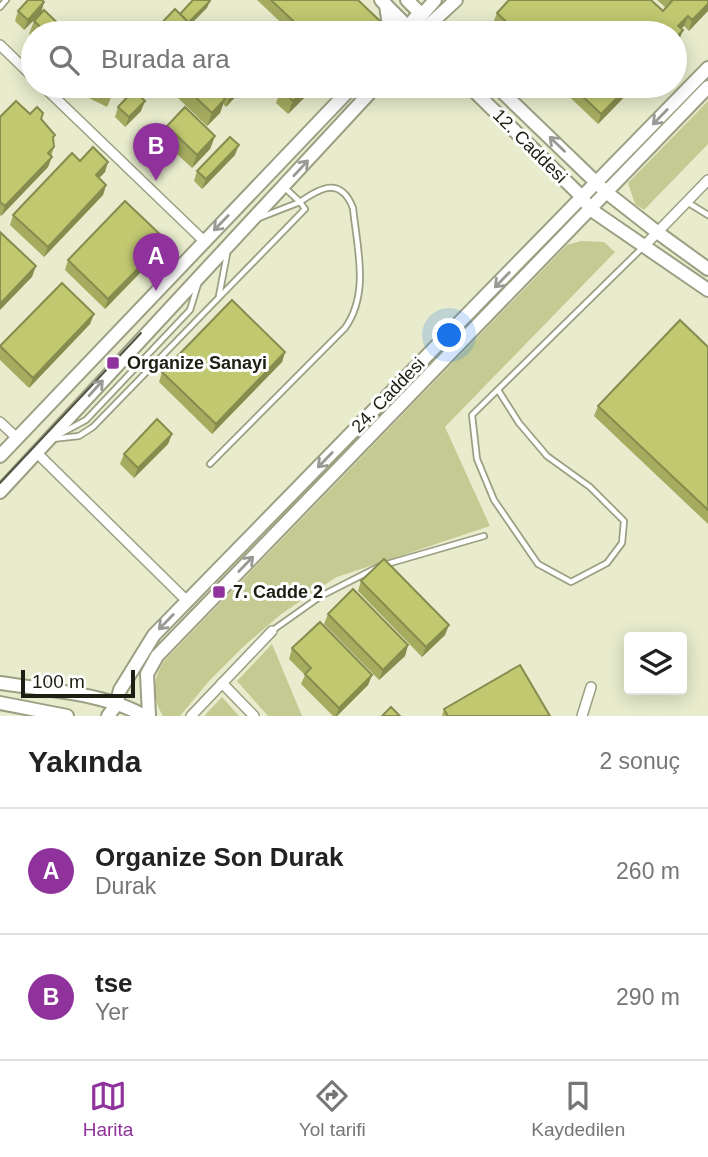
<!DOCTYPE html>
<html lang="tr">
<head>
<meta charset="utf-8">
<style>
	:root { --surface:#fff; --page:#f2f2f2; --text:#222; --muted:#767676; --line:#e0e0e0; --accent:#8f329b }
	body { margin:0; font-family:Helvetica,sans-serif; background:var(--page); color:var(--text) }
	.controls { position:absolute; right:21px; bottom:21px; display:grid; overflow:hidden; border-radius:7px; box-shadow:0 4px 18px #0003 }
	.controls button { width:63px; height:63px; display:grid; place-items:center; padding:0; border:0; border-bottom:2px solid var(--line); background:var(--surface); color:var(--text); font:35px sans-serif }
	.scale { position:absolute; left:21px; bottom:18px; width:114px; box-sizing:border-box; padding-left:7px; border:4px solid #1d1f13; border-top:0; font-size:19px; line-height:24px; white-space:nowrap; color:#1d1f13; -webkit-text-stroke:5px #fff; paint-order:stroke }
	.you { position:absolute; left:450px; top:336px; width:24px; height:24px; margin:-18px; border:5px solid #fff; border-radius:50%; background:#1a73e8; box-shadow:0 0 0 10px #1a73e833 }
	.badge { display:grid; place-items:center; width:46px; height:46px; border-radius:50%; background:var(--accent); color:#fff; font-size:23px; font-weight:700 }
	.pin { position:absolute; translate:-50% -58px; filter:drop-shadow(0 2px 4px #0008) }
	.pin::after { content:''; position:absolute; top:37px; width:24px; height:21px; background:inherit; clip-path:polygon(0 0,100% 0,50% 100%) }
	.list { margin:0; padding:0; list-style:none }
	h2 { display:flex; justify-content:space-between; align-items:center; height:91px; margin:0; padding:0 28px; font-size:30px }
	h2 small { font-size:23px; font-weight:400; color:var(--muted) }
	.list li { display:grid; grid-template-columns:46px 1fr auto; gap:21px; align-items:center; box-sizing:border-box; height:126px; padding:0 28px; border-top:2px solid var(--line) }
	.list b { display:block; font-size:26px; white-space:nowrap }
	.list p { margin:0; font-size:23px; white-space:nowrap; color:var(--muted) }
	.list em { font-size:23px; font-style:normal; color:var(--muted) }
	.icon { flex:none; width:38px; height:38px; fill:none; stroke:currentColor; stroke-width:2; stroke-linecap:round; stroke-linejoin:round }
	.map { position:relative; flex:none; width:708px; height:716px; overflow:hidden }
	.search { position:absolute; background:var(--surface); box-shadow:0 4px 18px #0003; left:21px; right:21px; top:21px; height:77px; display:flex; align-items:center; gap:18px; box-sizing:border-box; padding:0 24px; border-radius:38px; color:var(--muted); font-size:26px }
	.sheet { height:343px; background:var(--surface) }
	nav { display:flex; justify-content:space-around; align-items:center; box-sizing:border-box; height:98px; border-top:2px solid var(--line); background:var(--surface); font-size:19px; color:var(--muted) }
	nav a { display:grid; justify-items:center; gap:4px }
	nav .on { color:var(--accent) }
	.map>svg:first-child { display:block }
	.green { fill:#c4ca92 }
	.lines { fill:none; stroke-linecap:round; stroke-linejoin:round }
	.lane-casing { stroke:#9c9f82; stroke-width:8 }
	.street-casing { stroke:#9c9f82; stroke-width:12 }
	.secondary-casing { stroke:#9c9f82; stroke-width:16 }
	.lane { stroke:#fff; stroke-width:4.5 }
	.street { stroke:#fff; stroke-width:9 }
	.secondary { stroke:#fff; stroke-width:12 }
	.tram { stroke:#515342; stroke-width:2 }
	.wall { fill:#a5ac60 }
	.shaded-wall { fill:#868c4e }
	.building { fill:#c0c870; stroke:#868c4e; stroke-width:2 }
	.oneway { stroke:#999a95 }
	.poi-dot { fill:#8f329b; stroke:#fff; stroke-width:2.5 }
	.labels { text-anchor:middle; dominant-baseline:central; stroke-width:6; stroke-linejoin:round; paint-order:stroke }
	.street-label { font-size:18px; fill:#1d1f13; stroke:#fff }
	.poi-label { font-size:18px; font-weight:bold; fill:#1d1f13; stroke:#fff; text-anchor:start }
</style>
</head>
<body>
<div class="map">
<svg width="708" height="716" viewBox="0 0 708 716">
	<rect width="100%" height="100%" fill="#e8eccd"/>
	<g class="green">
		<polygon points="708,101 708,144 644,210 635,204 628,183"/>
		<path d="M581 241 604 242 615 252 445 427 490 526 337 577 318 589 280 615 244 646 209 681 180 716H163C152 698 152 679 164 661L567 245Z"/>
		<polygon points="272,644 302,716 268,716 237,681"/>
		<polygon points="222,697 239,716 204,716"/>
	</g>
	<g class="lines">
		<g class="lane-casing">
			<g id="lane">
				<polyline points="0,7 6,0"/>
				<polyline points="687,202 708,215"/>
				<polyline points="219,296 227,254"/>
				<polyline points="498,390 519,423 547,456 590,487 624,521 622,543 607,563 571,582 538,564 494,500 477,459 472,415 642,248"/>
				<polyline points="60,434 86,420 190,310 198,284"/>
				<polyline points="52,439 79,436 93,427 305,209 300,202 259,218"/>
				<path d="M210 464 345 328C370 293 357 248 353 208 341 177 321 187 300 202L284 187"/>
				<polyline points="273,630 321,596 380,566 484,536"/>
			</g>
		</g>
		<g class="street-casing">
			<g id="street">
				<polyline points="0,45 33,77"/>
				<polyline points="43,86 204,241"/>
				<polyline points="645,245 708,180"/>
				<polyline points="0,422 17,438"/>
				<polyline points="37,453 187,601"/>
				<polyline points="222,683 254,716"/>
				<polyline points="191,716 272,631"/>
				<polyline points="582,716 591,687"/>
			</g>
		</g>
		<g class="secondary-casing">
			<g id="secondary">
				<polyline points="381,0 408,27"/>
				<polyline points="407,0 421,14"/>
				<polyline points="386,5 390,33"/>
				<polyline points="421,16 435,0"/>
				<polyline points="429,25 456,0"/>
				<polyline points="416,33 412,29 411,23 415,18 421,16"/>
				<polyline points="469,86 582,197 590,209 708,290"/>
				<polyline points="496,86 606,192 657,232 708,269"/>
				<polyline points="0,456 353,86"/>
				<polyline points="0,492 376,86"/>
				<path d="M0 683C44 690 105 693 144 716"/>
				<polyline points="0,703 67,716"/>
				<polyline points="108,716 116,705 120,690 154,635 708,68"/>
				<polyline points="149,716 147,674 157,656 708,87"/>
			</g>
		</g>
		<use href="#lane" class="lane"/>
		<use href="#street" class="street"/>
		<use href="#secondary" class="secondary"/>
		<polyline class="tram" points="0,483 141,333"/>
	</g>
	<g class="wall">
		<polygon points="257,0 358,0 377,32 376,33 292,33"/>
		<polygon points="657,0 708,0 689,31 684,26 681,29 683,30 679,40 675,33 503,33 493,23 497,13 663,11 666,8"/>
		<polygon points="44,2 41,13 24,30 15,21 18,11"/>
		<polygon points="34,21 68,33 33,33 33,39 29,34"/>
		<polygon points="83,86 116,86 107,107 87,97 89,92"/>
		<polygon points="183,86 242,86 239,93 226,107 223,104 220,113 207,126 178,98"/>
		<polygon points="258,86 277,86 268,95"/>
		<polygon points="558,86 635,86 598,124"/>
		<polygon points="281,89 313,89 288,114 276,103"/>
		<polygon points="118,107 141,111 125,127 115,117"/>
		<polygon points="30,114 41,119 55,135 53,140 54,147 48,167 1,216 0,215 0,117"/>
		<polygon points="167,126 215,136 210,149 192,168 162,140"/>
		<polygon points="235,155 202,189 194,181 197,171"/>
		<polygon points="80,161 105,172 99,178 106,185 103,195 44,257 10,225 13,215"/>
		<polygon points="162,250 105,309 65,270 68,260"/>
		<polygon points="94,314 90,324 29,388 0,360 0,346"/>
		<polygon points="708,347 708,524 594,416 598,406"/>
		<polygon points="285,352 282,362 212,434 159,382 162,372"/>
		<polygon points="172,434 168,444 134,478 120,464 124,454"/>
		<polygon points="361,581 445,635 422,657 358,591"/>
		<polygon points="328,614 408,645 405,656 379,680 324,624"/>
		<polygon points="292,648 372,675 368,685 337,716 333,716 301,684 305,675 289,659"/>
		<polygon points="444,709 550,716 442,716"/>
	</g>
	<g class="shaded-wall">
		<polygon points="210,1 207,8 182,33 174,33 187,21"/>
		<polygon points="44,2 41,13 24,30 28,20"/>
		<polygon points="708,4 708,11 689,31 692,20"/>
		<polygon points="688,16 684,26 675,35 678,26"/>
		<polygon points="381,22 377,32 376,33 370,33"/>
		<polygon points="683,30 679,40 675,45 675,39"/>
		<polygon points="238,86 242,86 239,93 226,107 231,93"/>
		<polygon points="272,86 277,86 268,95"/>
		<polygon points="308,86 314,86 313,89 288,114 293,101"/>
		<polygon points="629,86 635,86 598,124 601,114"/>
		<polygon points="225,99 220,113 207,126 212,113"/>
		<polygon points="145,101 141,111 125,127 129,117"/>
		<polygon points="215,136 210,149 192,168 197,155"/>
		<polygon points="239,145 235,155 202,189 206,179"/>
		<polygon points="52,157 48,167 1,216 5,206"/>
		<polygon points="108,162 105,172 92,185 96,175"/>
		<polygon points="106,185 103,195 44,257 48,247"/>
		<polygon points="166,240 162,250 105,309 108,299"/>
		<polygon points="36,266 32,277 0,310 0,304"/>
		<polygon points="94,314 90,324 29,388 33,378"/>
		<polygon points="285,352 282,362 212,434 216,424"/>
		<polygon points="172,434 168,444 134,478 138,468"/>
		<polygon points="449,625 445,635 422,657 426,647"/>
		<polygon points="408,645 405,656 379,680 383,670"/>
		<polygon points="372,675 368,685 337,716 336,716 339,708"/>
	</g>
	<g class="building">
		<polygon points="28,0 42,0 44,2 28,20 18,11"/>
		<polygon points="193,0 209,0 210,1 184,27 187,21 180,14"/>
		<polygon points="271,0 358,0 381,22 370,33 306,33"/>
		<polygon points="509,0 651,0 663,11 672,1 671,0 708,0 708,4 692,20 688,16 678,26 683,30 675,39 675,33 518,33 497,13"/>
		<polygon points="175,9 187,21 174,33 152,33"/>
		<polygon points="44,10 68,33 47,33 34,21"/>
		<polygon points="96,86 114,86 112,93"/>
		<polygon points="184,86 211,86 225,99 212,113"/>
		<polygon points="223,86 238,86 231,93"/>
		<polygon points="284,86 308,86 293,101 281,89"/>
		<polygon points="572,86 629,86 601,114"/>
		<polygon points="134,90 145,101 129,117 118,107"/>
		<polygon points="16,101 30,114 37,107 43,113 41,119 55,135 53,137 54,147 48,153 52,157 5,206 0,202 0,117"/>
		<polygon points="185,107 215,136 197,155 167,126"/>
		<polygon points="230,137 239,145 206,179 197,171"/>
		<polygon points="93,147 108,162 96,175 106,185 48,247 13,215 72,153 80,161"/>
		<polygon points="125,201 166,240 108,299 68,260"/>
		<polygon points="0,232 36,266 0,304"/>
		<polygon points="62,283 94,314 33,378 0,346"/>
		<polygon points="232,300 285,352 216,424 162,372"/>
		<polygon points="680,320 708,347 708,510 598,406"/>
		<polygon points="157,419 172,434 138,468 124,454"/>
		<polygon points="384,559 449,625 426,647 361,581"/>
		<polygon points="353,589 408,645 383,670 328,614"/>
		<polygon points="320,622 372,675 339,708 305,674 311,668 292,648"/>
		<polygon points="520,665 550,716 448,716 444,709"/>
		<polygon points="391,707 400,716 382,716"/>
	</g>
	<defs><path id="oneway-shaft" d="M-6 0H5M1.5-3L5.5 0L1.5 3" fill="none" stroke-width="1.6" stroke-linecap="round" stroke-linejoin="round" transform="scale(1.75)"/></defs>
	<g class="oneway">
		<use href="#oneway-shaft" transform="translate(660 117) rotate(134)"/>
		<use href="#oneway-shaft" transform="translate(557 144) rotate(-136)"/>
		<use href="#oneway-shaft" transform="translate(301 168) rotate(-47)"/>
		<use href="#oneway-shaft" transform="translate(221 223) rotate(134)"/>
		<use href="#oneway-shaft" transform="translate(502 280) rotate(134)"/>
		<use href="#oneway-shaft" transform="translate(96 388) rotate(-48)"/>
		<use href="#oneway-shaft" transform="translate(325 460) rotate(134)"/>
		<use href="#oneway-shaft" transform="translate(246 564) rotate(-46)"/>
		<use href="#oneway-shaft" transform="translate(166 622) rotate(134)"/>
	</g>
	<g class="poi-dot">
		<rect x="106" y="356" width="14" height="14" rx="3.5"/>
		<rect x="212" y="585" width="14" height="14" rx="3.5"/>
	</g>
	<g class="labels">
		<g class="street-label">
			<text transform="translate(530 146) rotate(45)">12. Caddesi</text>
			<text transform="translate(388 395) rotate(-46)">24. Caddesi</text>
		</g>
		<g class="poi-label">
			<text x="127" y="363">Organize Sanayi</text>
			<text x="233" y="592">7. Cadde 2</text>
		</g>
	</g>
</svg>
<div class="controls">
<button><svg class="icon" aria-label="layers" viewBox="0 0 24 24"><path d="M12 4l9 5-9 5-9-5zM3 14l9 5 9-5"/></svg></button>
</div>
<div class="scale">100 m</div>
<div class="you"></div>
<div class="pin badge" style="left:156px;top:291px">A</div>
<div class="pin badge" style="left:156px;top:181px">B</div>
<div class="search"><svg class="icon" aria-label="search" viewBox="0 0 24 24"><circle cx="10" cy="10" r="6"/><path d="M15 15l6 6"/></svg>Burada ara</div>
</div>
<section class="sheet">
<h2>Yakında<small>2 sonuç</small></h2>
<ul class="list">
<li><span class="badge">A</span><div><b>Organize Son Durak</b><p>Durak</p></div><em>260 m</em></li>
<li><span class="badge">B</span><div><b>tse</b><p>Yer</p></div><em>290 m</em></li>
</ul>
</section>
<nav>
<a class="on"><svg class="icon" aria-label="map" viewBox="0 0 24 24"><path d="M3 6l6-2 6 2 6-2v14l-6 2-6-2-6 2zM9 4v14M15 6v14"/></svg>Harita</a>
<a><svg class="icon" aria-label="directions" viewBox="0 0 24 24"><path d="M12 3l9 9-9 9-9-9zM9 14v-3h6M13 9l2 2-2 2"/></svg>Yol tarifi</a>
<a><svg class="icon" aria-label="saved" viewBox="0 0 24 24"><path d="M7 4h10v16l-5-4-5 4z"/></svg>Kaydedilen</a>
</nav>
</body>
</html>
